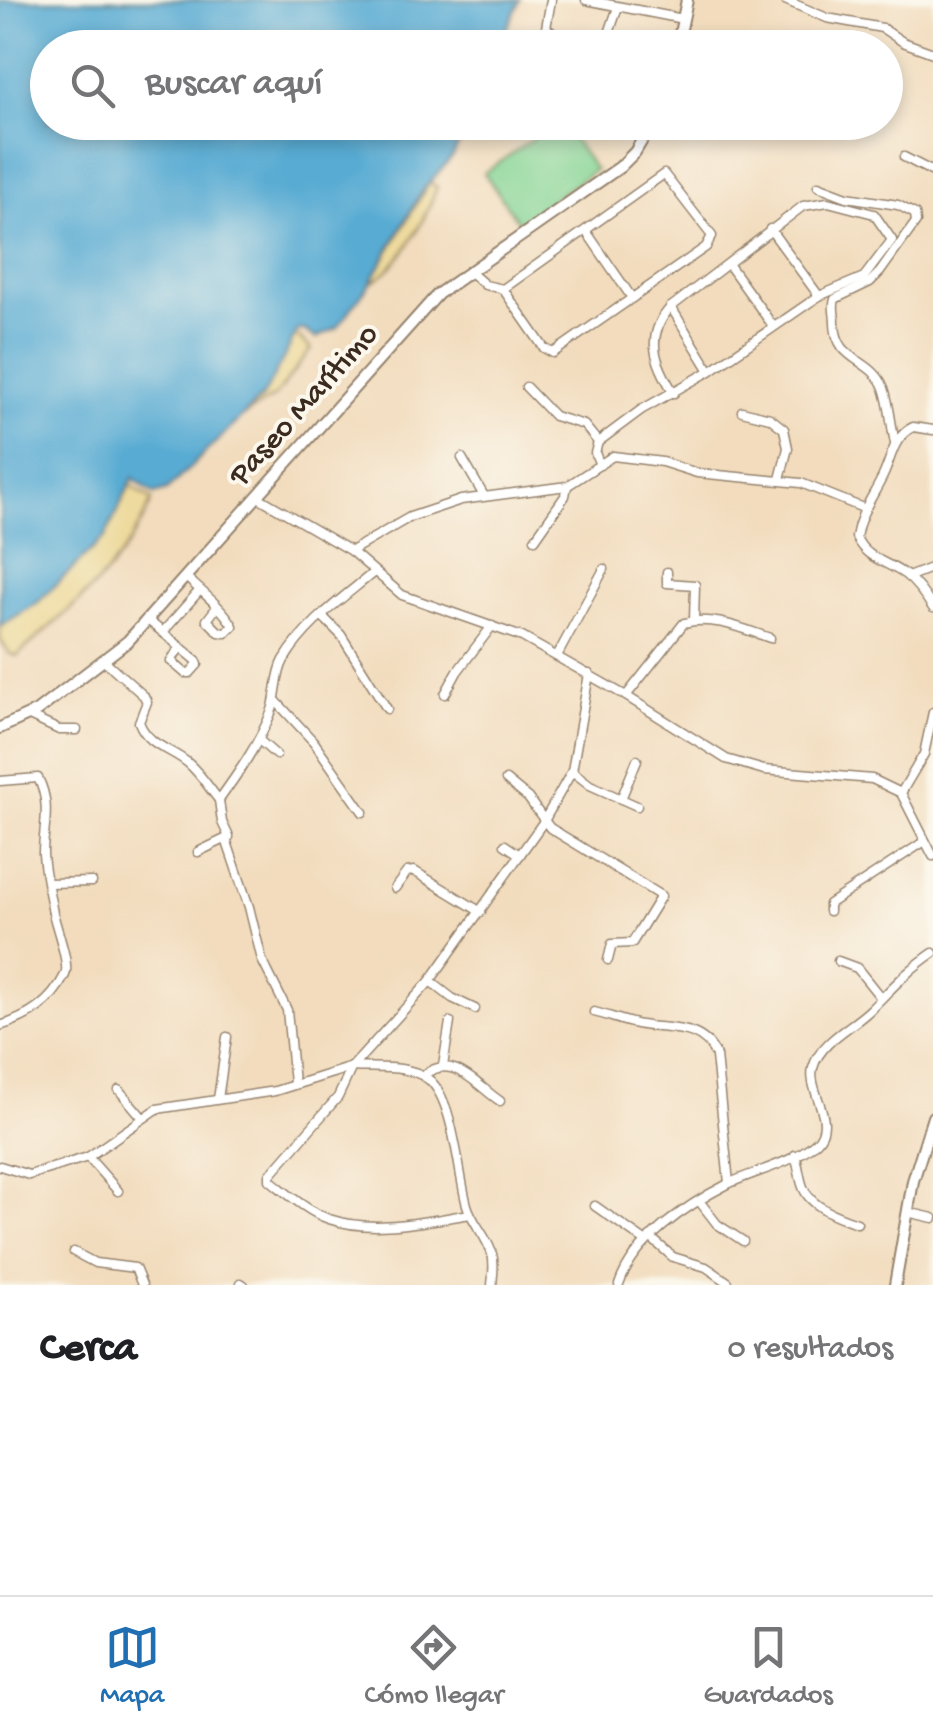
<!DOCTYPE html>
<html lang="es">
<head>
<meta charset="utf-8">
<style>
	:root { --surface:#fff; --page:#f2f2f2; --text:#202124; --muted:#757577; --line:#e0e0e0; --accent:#1f6fb2 }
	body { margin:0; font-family:"Gochi Hand",sans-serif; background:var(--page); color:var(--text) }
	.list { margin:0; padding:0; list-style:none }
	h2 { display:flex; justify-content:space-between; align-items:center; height:130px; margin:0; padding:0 40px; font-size:42px }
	h2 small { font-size:32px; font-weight:400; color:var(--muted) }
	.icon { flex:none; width:55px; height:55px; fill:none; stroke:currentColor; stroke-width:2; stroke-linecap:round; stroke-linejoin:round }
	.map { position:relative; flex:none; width:933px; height:1285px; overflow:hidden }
	.search { position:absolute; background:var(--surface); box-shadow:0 5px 15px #0003; left:30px; right:30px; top:30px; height:110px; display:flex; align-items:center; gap:25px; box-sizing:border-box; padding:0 35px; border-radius:55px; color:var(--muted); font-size:38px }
	.sheet { height:310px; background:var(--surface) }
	nav { display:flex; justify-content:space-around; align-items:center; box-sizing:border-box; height:140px; border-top:2px solid var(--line); background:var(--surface); font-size:28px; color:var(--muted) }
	nav a { display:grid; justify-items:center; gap:5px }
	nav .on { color:var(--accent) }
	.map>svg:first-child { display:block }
	.green { fill:#85d494; stroke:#607f59; stroke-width:2.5 }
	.sand { fill:#eeda9e; stroke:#94825e; stroke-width:2.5 }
	.water { fill:#58abd3; stroke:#4a6a78; stroke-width:2.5 }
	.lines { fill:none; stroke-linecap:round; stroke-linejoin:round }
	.minor-casing { stroke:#96836e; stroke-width:11 }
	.major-casing { stroke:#96836e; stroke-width:14 }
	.minor { stroke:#fff; stroke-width:8 }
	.major { stroke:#fff; stroke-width:10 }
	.labels { text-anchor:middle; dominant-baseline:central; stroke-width:8; stroke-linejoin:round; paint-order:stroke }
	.street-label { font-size:32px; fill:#3b2a1e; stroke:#fbf7ec }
</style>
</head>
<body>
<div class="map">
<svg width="933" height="1285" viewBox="0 0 933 1285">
	<rect width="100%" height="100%" fill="#fbf7ec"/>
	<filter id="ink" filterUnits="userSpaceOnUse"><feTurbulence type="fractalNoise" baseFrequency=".01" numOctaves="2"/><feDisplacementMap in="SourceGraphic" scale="20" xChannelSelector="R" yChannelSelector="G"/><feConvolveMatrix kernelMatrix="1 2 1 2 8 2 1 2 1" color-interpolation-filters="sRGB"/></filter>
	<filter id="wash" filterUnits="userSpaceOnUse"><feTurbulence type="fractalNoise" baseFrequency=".0048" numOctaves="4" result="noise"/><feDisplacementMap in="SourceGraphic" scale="40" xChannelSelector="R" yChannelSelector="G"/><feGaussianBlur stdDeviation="2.25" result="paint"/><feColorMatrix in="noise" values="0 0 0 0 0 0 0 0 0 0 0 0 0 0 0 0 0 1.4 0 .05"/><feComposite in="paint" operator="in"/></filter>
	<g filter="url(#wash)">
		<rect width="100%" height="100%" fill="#f2dcbd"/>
		<polygon class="green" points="556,123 561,123 595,170 519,223 484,173"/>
		<g class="sand">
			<path d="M429 183 437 187C424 221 403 265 370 283Z"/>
			<polygon points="295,334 311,349 275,396 245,415 264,395"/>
			<path d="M130 485 152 500C121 574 74 604 17 656L10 654 0 640V626L37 603 105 537Z"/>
		</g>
		<polygon class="water" points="0,0 520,0 499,47 48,48 48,122 468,123 453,156 422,191 370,283 337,328 316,338 304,330 298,330 264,395 167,490 154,494 133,478 105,537 37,603 0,626"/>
	</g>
	<g filter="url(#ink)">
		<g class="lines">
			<g class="minor-casing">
				<g id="minor">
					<polyline points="551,0 546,28 575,48"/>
					<polyline points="586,0 683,19"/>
					<polyline points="785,0 827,18 882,28 903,42 933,53"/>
					<polyline points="679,37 722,48"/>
					<polyline points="604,48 618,7"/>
					<polyline points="904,157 933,172"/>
					<path d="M818 186 847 197 898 205 915 214 916 222 880 272 870 282 835 299C832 308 835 313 835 322 835 363 872 357 884 388 890 405 891 426 895 443"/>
					<polyline points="770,229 819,296"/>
					<polyline points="586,231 632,298"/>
					<polyline points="729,265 773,326"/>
					<polyline points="469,271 485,285 503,289 544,348 553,353 706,247 712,236 664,174 503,289"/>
					<polyline points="671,307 710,371"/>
					<polyline points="526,387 554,416 584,425 598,442 595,453 600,465"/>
					<polyline points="742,411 770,418 784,429 788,448 780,479"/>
					<path d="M933 430 913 427C893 437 892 457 883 476 873 497 860 512 856 537 865 559 889 562 907 576 917 584 926 597 933 608"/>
					<path d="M598 442 641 410 710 371 819 296 864 277 892 240 874 214 828 202 803 206 671 307C644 336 655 363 674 393"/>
					<polyline points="462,458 484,496"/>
					<polyline points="258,497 351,551 402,595 522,637 626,696 726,759 764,770 872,779 901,793 933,856"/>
					<polyline points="535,539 565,496 567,486"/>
					<polyline points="351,551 410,517 461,500 567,486 613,456 662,462 697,473 801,483 863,508"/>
					<polyline points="667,572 667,583 695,585 694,620"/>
					<polyline points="908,577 933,567"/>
					<path d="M187 578C202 592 223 608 233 626L226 633 219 632 207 620 217 607"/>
					<polyline points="322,616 341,635 387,709"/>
					<polyline points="149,621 196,660 198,664 190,673 185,673 171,661 180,647"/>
					<polyline points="163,632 200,590"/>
					<polyline points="557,656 604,569"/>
					<path d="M105 661 144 696 147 702 139 722C148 746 170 748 188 763 200 773 209 788 219 800"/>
					<polyline points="445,694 457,672 492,626"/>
					<path d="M626 696 684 623C712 615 743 629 770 638"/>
					<polyline points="276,701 314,742 363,812"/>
					<polyline points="29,716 59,730 77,730"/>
					<polyline points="259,740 276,755"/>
					<polyline points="572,771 590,785 637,806"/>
					<polyline points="506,780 528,798 550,828 661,896 632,943 612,944 608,960"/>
					<path d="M0 781 38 778C52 805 43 827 43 854 44 872 49 890 52 908 54 923 71 964 65 975 51 1003 29 1017 0 1026"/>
					<polyline points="901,793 924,754 933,712"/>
					<polyline points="621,799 637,760"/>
					<polyline points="226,839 249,907 262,960 287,1010 294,1083"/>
					<polyline points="505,845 520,855"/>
					<path d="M198 852 229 837 222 822 219 800C239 772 258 745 271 713 278 695 275 676 284 660 305 624 343 598 374 572"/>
					<polyline points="48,883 92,882"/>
					<polyline points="395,888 407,872 414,871 481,912"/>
					<polyline points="829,911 829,904 925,841"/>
					<polyline points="838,961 857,968 881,998"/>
					<polyline points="430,981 452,998 475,1009"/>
					<path d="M594 1012C607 1015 619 1020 632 1023 662 1032 701 1020 716 1056L729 1183"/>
					<polyline points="443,1066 450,1022"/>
					<path d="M352 1067 338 1097 270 1175V1180C288 1194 308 1212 329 1219 374 1234 425 1221 470 1214"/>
					<path d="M424 1075C453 1052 477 1086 500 1101"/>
					<polyline points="119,1090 142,1117"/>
					<polyline points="218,1099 227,1037"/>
					<path d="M795 1155C799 1166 799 1177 803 1187 810 1207 839 1217 857 1223"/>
					<polyline points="88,1157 118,1191"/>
					<polyline points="0,1166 29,1175 88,1157 157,1109 275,1091 352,1067"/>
					<polyline points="700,1202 717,1224 743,1241"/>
					<polyline points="595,1206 645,1241"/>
					<polyline points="907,1212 933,1218"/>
					<polyline points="650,1237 673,1257 706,1267 728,1282"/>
					<polyline points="74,1252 95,1263 135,1268 142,1285"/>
					<polyline points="241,1283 244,1285"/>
					<path d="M492 1285C493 1274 495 1264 492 1254 487 1236 472 1223 467 1205 458 1174 454 1098 428 1079 409 1064 375 1069 352 1067L430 981 544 821 572 771 589 674"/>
					<path d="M619 1285C634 1240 687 1205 728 1184 757 1170 793 1164 817 1141 837 1120 807 1091 813 1068 820 1041 853 1027 871 1009 892 988 909 969 933 953"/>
				</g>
			</g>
			<g class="major-casing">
				<g id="major">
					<polyline points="677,48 687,0"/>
					<polyline points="0,728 37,711 128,641 438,294 620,167 635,152 653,122"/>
					<polyline points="895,1285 913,1181 933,1117"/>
				</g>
			</g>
			<use href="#minor" class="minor"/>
			<use href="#major" class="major"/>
		</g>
	</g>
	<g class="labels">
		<g class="street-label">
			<text transform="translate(305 406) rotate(-48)">Paseo Marítimo</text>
		</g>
	</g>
</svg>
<div class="search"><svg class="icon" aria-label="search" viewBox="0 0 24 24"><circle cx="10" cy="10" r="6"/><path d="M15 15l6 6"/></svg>Buscar aquí</div>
</div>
<section class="sheet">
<h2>Cerca<small>0 resultados</small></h2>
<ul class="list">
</ul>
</section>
<nav>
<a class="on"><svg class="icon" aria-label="map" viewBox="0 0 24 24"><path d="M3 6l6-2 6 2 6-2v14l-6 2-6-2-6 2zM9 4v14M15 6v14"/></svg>Mapa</a>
<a><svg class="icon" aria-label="directions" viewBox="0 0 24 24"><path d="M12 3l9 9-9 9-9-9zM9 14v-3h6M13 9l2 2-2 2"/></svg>Cómo llegar</a>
<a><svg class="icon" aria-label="saved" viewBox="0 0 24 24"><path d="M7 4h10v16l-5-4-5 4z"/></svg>Guardados</a>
</nav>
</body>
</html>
